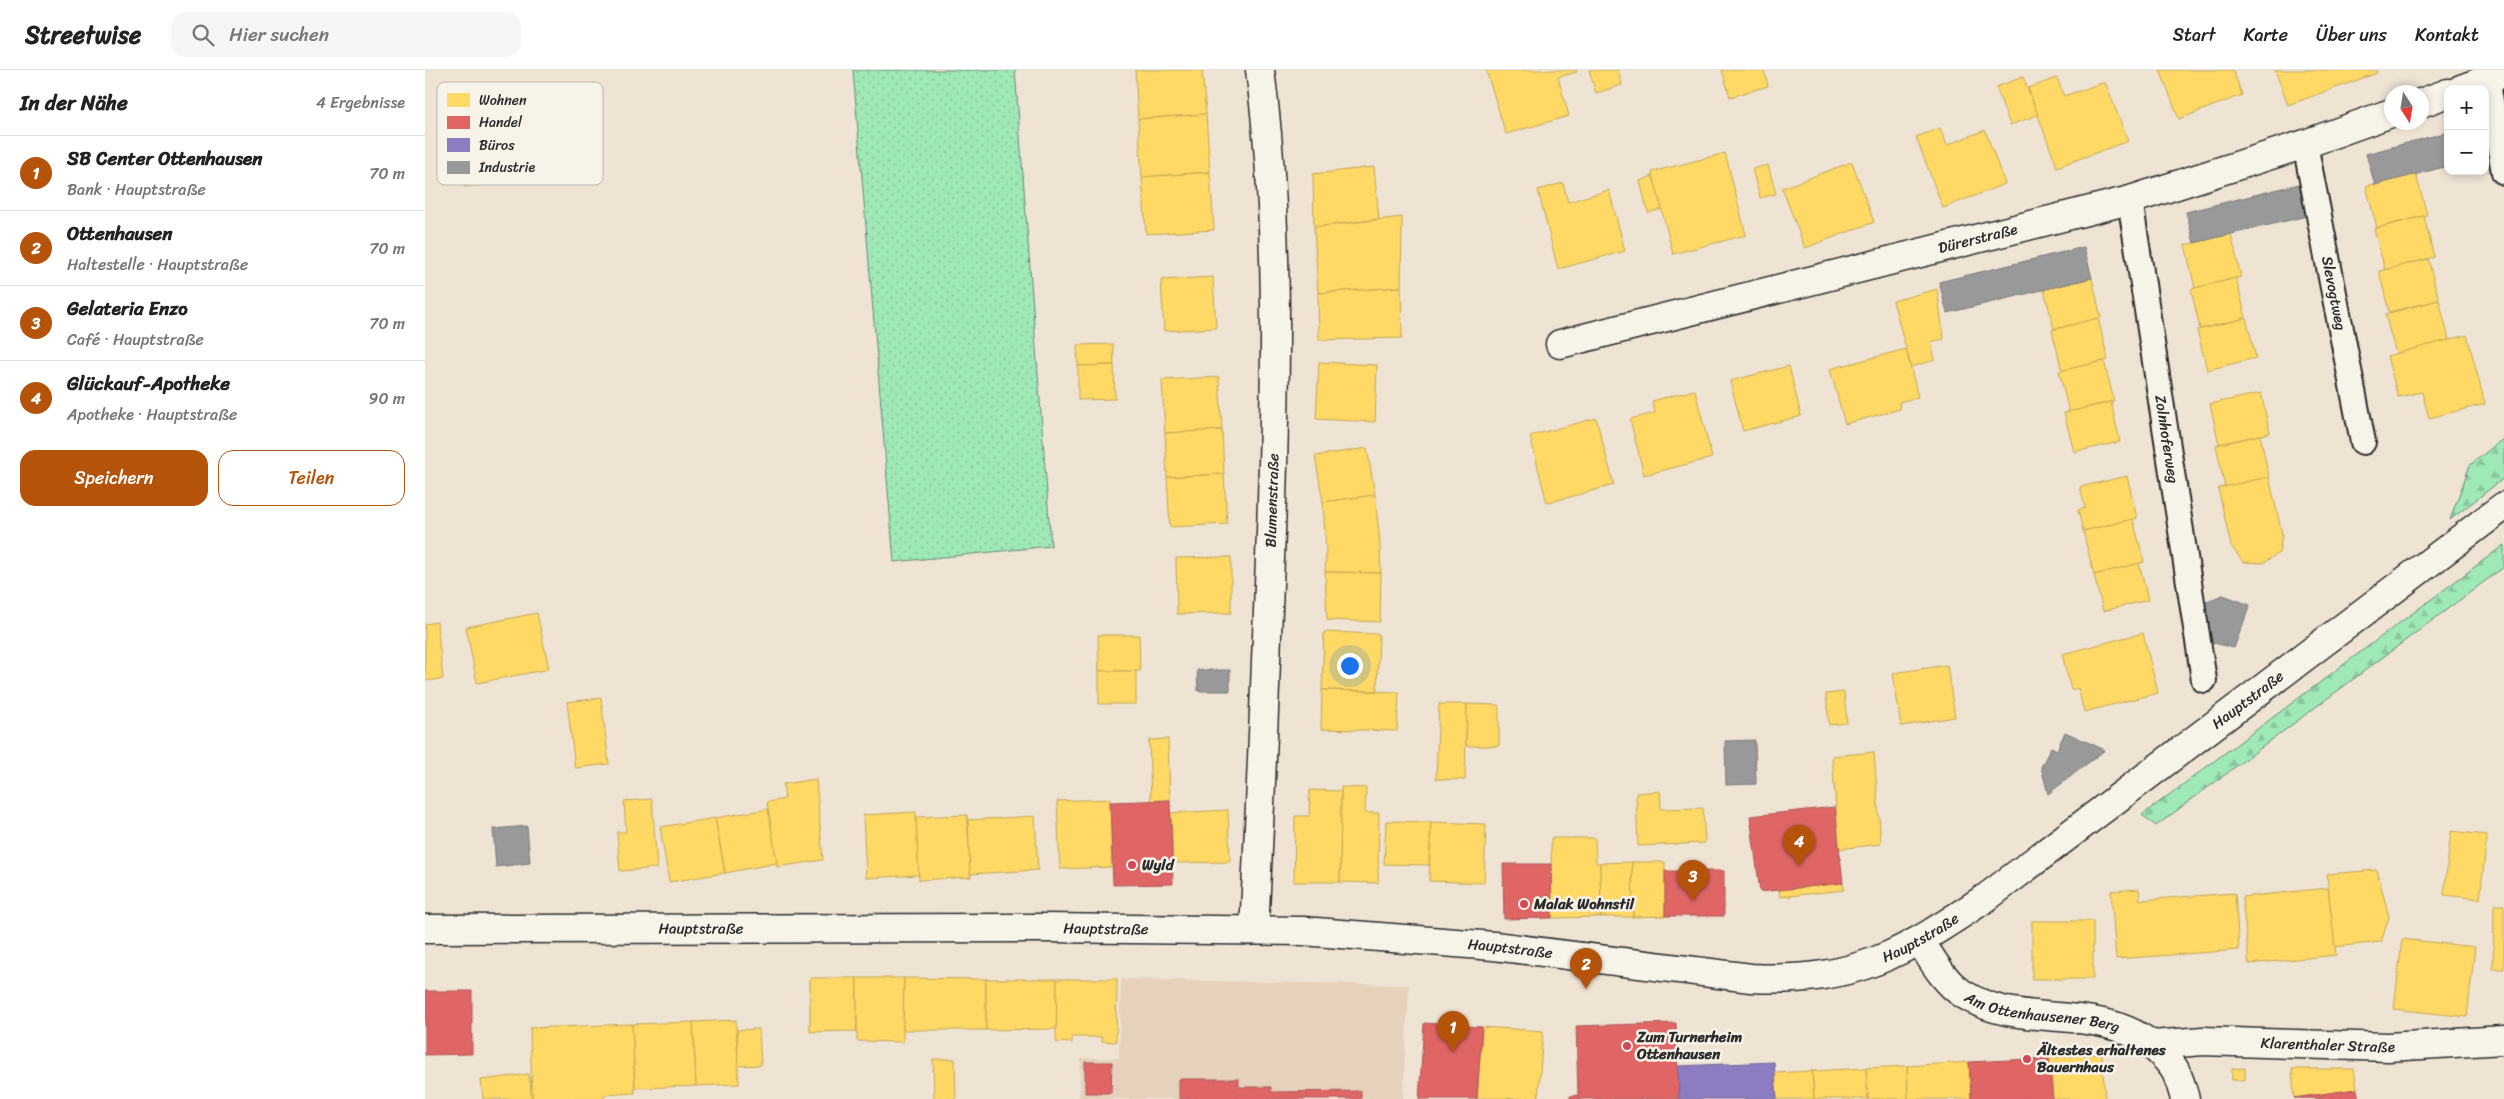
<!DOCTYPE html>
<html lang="de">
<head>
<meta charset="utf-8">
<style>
	:root { --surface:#fff; --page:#f6f6f6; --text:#222; --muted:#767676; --line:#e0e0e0; --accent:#b45309 }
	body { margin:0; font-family:Sriracha,sans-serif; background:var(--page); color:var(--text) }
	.controls { position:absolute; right:15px; top:15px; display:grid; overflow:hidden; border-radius:10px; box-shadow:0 2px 8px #0003 }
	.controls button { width:45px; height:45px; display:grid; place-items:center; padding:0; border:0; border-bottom:1px solid var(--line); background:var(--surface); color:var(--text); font:25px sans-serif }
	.compass { position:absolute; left:1959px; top:15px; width:45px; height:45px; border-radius:50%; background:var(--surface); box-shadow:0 2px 8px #0003; rotate:168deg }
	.you { position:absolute; left:924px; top:595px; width:18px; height:18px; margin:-12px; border:4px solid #fff; border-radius:50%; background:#1a73e8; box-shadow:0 0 0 8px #1a73e833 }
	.badge { display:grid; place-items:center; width:32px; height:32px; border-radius:50%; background:var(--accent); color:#fff; font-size:16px; font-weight:700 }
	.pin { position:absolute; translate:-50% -41px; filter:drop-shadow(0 1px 2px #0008) }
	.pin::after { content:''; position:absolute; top:26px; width:18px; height:15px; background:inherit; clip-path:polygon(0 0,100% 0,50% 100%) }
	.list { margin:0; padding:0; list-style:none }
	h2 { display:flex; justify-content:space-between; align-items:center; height:65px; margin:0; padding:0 20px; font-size:21px }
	h2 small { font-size:16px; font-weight:400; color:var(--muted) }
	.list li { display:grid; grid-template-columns:32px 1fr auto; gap:15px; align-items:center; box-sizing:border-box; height:75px; padding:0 20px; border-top:1px solid var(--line) }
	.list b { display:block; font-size:19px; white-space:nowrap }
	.list p { margin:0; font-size:16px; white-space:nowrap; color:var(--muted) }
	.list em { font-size:16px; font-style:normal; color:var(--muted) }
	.actions { display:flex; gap:10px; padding:15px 20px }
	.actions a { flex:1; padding:11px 0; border:1px solid var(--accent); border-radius:15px; text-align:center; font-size:18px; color:var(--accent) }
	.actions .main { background:var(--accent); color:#fff }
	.icon { flex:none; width:28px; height:28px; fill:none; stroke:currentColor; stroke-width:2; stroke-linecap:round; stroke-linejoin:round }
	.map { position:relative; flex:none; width:2079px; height:1029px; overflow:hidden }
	header { display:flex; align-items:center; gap:30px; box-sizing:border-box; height:70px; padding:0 25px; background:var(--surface); border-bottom:1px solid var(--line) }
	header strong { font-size:24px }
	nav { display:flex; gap:28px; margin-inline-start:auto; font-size:18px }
	.search { width:350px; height:45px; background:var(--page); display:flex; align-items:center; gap:12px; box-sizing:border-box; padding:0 18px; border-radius:15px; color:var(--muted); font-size:19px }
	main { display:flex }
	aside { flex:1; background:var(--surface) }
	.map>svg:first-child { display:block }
	.built { fill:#e6d2bc }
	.grass { fill:url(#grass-dots); stroke:#658a71 }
	.forest { fill:url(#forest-firs); stroke:#658a71 }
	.homes { fill:#ffd966; stroke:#bfa554 }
	.shops { fill:#e06666; stroke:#aa5454 }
	.offices { fill:#8e7cc3; stroke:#706495 }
	.industry { fill:#999; stroke:#787878 }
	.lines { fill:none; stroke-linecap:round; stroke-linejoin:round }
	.lane-casing { stroke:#2b2b2b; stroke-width:28 }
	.street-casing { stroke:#2b2b2b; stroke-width:31 }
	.secondary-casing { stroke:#2b2b2b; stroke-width:31 }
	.lane { stroke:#f7f3e8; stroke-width:24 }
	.street { stroke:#f7f3e8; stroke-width:28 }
	.secondary { stroke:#f7f3e8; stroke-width:28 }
	.poi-dot { fill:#d1495b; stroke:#f7f3e8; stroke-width:2 }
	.labels { text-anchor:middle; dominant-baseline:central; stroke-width:5; stroke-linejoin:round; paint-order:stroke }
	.street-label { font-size:15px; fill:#2b2b2b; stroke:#f7f3e8 }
	.poi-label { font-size:15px; font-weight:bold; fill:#2b2b2b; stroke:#f7f3e8; text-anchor:start }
	.key { fill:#f7f3e8; stroke:#bab7af; stroke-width:1 }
	.key-label { font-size:14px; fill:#2b2b2b }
</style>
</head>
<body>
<header>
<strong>Streetwise</strong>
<div class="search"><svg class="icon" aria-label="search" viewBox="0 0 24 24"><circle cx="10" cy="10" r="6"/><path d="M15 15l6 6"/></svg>Hier suchen</div>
<nav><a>Start</a><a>Karte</a><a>Über uns</a><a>Kontakt</a></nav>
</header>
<main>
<aside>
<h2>In der Nähe<small>4 Ergebnisse</small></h2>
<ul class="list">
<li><span class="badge">1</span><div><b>SB Center Ottenhausen</b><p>Bank · Hauptstraße</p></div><em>70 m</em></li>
<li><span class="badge">2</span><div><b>Ottenhausen</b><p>Haltestelle · Hauptstraße</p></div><em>70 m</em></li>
<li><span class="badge">3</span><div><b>Gelateria Enzo</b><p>Café · Hauptstraße</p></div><em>70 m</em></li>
<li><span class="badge">4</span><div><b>Glückauf-Apotheke</b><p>Apotheke · Hauptstraße</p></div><em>90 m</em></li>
</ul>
<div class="actions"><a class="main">Speichern</a><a>Teilen</a></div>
</aside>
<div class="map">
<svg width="2079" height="1029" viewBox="0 0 2079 1029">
	<defs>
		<pattern id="grass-dots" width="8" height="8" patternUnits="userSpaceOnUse" patternTransform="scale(1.25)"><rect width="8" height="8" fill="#9fe8b7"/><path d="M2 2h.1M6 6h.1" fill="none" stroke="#89c79e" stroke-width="1.8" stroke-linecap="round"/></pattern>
		<pattern id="forest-firs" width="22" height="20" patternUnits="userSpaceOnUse" patternTransform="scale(1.25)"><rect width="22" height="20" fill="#9fe8b7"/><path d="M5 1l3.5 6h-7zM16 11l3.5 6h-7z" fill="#89c79e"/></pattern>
	</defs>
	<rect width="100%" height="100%" fill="#efe4d4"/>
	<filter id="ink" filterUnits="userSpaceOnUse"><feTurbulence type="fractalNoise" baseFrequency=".02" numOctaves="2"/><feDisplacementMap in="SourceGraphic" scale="10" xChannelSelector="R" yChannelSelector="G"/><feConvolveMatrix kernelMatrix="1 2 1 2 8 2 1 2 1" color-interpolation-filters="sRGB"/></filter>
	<g filter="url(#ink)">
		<polygon class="built" points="696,909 984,915 978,1029 654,1029 656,988 694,988"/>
		<polygon class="grass" points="428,0 590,0 626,476 469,492"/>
		<g class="forest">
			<polygon points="2079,368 2079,408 2025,450 2045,395"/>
			<polygon points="2079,475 2079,497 1731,756 1717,745"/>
		</g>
		<g class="homes">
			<polygon points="710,0 777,0 781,44 713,49"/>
			<polygon points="1061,0 1151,0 1152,2 1133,7 1144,46 1081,64"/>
			<polygon points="1164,0 1193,0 1197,15 1171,23"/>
			<polygon points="1297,0 1339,0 1343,16 1305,27"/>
			<polygon points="1735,0 1808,0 1817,25 1754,49"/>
			<polygon points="1850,0 1951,0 1952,3 1863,35"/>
			<polygon points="1598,7 1613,45 1585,55 1571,17"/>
			<polygon points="1632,8 1639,26 1680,12 1703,71 1632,97 1603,18"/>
			<polygon points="95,19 106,109 39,117 27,28"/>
			<polygon points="781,44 785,102 717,107 713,49"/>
			<polygon points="1515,58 1522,75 1560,60 1580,114 1518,138 1491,67"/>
			<polygon points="1300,83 1321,165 1248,184 1227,102"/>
			<polygon points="1427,92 1449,152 1380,178 1357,118"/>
			<polygon points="1343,95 1351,124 1335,128 1327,99"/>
			<polygon points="949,97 954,149 889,157 888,104"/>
			<polygon points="785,102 789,160 721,164 717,107"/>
			<polygon points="1991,104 2002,145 1952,158 1941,116"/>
			<polygon points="1228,106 1237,139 1223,143 1215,111"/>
			<polygon points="1138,113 1143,132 1184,120 1200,181 1133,199 1113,120"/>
			<polygon points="1999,146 2009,187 1960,200 1949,159"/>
			<polygon points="977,147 976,217 893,223 889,157"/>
			<polygon points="1806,164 1816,207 1770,218 1760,175"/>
			<polygon points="2003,189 2014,230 1964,242 1954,201"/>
			<polygon points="788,207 791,258 739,261 736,210"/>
			<polygon points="1667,208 1676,248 1629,259 1619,219"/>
			<polygon points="1811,208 1821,248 1775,259 1766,219"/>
			<polygon points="976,217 977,268 894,270 893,223"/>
			<polygon points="1512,219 1519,269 1506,272 1510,290 1486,297 1468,231"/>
			<polygon points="2014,230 2024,270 1971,284 1960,244"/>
			<polygon points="1673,248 1683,290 1637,301 1627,260"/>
			<polygon points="1821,248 1831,288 1782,300 1772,260"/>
			<polygon points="2042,265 2060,334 2004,348 1997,322 1973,327 1962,286"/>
			<polygon points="688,274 689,295 653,296 652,275"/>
			<polygon points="1481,279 1493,327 1474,332 1475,339 1420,354 1405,299"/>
			<polygon points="1679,291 1689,331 1644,342 1634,301"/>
			<polygon points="894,292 952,295 950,352 891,349"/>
			<polygon points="689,295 690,329 653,330 653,296"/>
			<polygon points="1364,296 1376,346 1318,361 1305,311"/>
			<polygon points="794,307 797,360 740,363 737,310"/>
			<polygon points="1270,320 1287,388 1219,405 1205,349 1230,343 1227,331"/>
			<polygon points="1836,323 1845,363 1794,374 1785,334"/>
			<polygon points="1686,332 1695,372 1649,382 1639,343"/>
			<polygon points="1171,348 1189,415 1122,433 1105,366"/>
			<polygon points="797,360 799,404 742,407 740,363"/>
			<polygon points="1835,365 1844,407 1800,417 1791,375"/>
			<polygon points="942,378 950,425 898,432 890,386"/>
			<polygon points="799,404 802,454 745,457 742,407"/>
			<polygon points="1702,406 1712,448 1658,461 1653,440 1660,438 1655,417"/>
			<polygon points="1844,407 1857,464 1854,483 1838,493 1818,492 1806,476 1793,418"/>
			<polygon points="950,425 955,474 956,503 900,502 901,481 898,432"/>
			<polygon points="1708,449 1719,492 1669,505 1658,461"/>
			<polygon points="806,487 806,543 752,544 751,488"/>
			<polygon points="1714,493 1723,530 1678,541 1669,505"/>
			<polygon points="900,502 956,503 955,552 902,550"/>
			<polygon points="112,543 124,599 52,613 41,557"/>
			<polygon points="12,552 18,609 0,611 0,554"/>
			<polygon points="899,562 954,564 952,621 897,620"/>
			<polygon points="1718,563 1733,623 1659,642 1653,618 1646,620 1637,584"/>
			<polygon points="673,565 714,565 715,601 674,601"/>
			<polygon points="1522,595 1530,647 1476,656 1468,603"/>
			<rect x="674" y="601" width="37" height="33"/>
			<polygon points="897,620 974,622 972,661 896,659"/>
			<polygon points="1419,622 1422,653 1404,655 1401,624"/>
			<polygon points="176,628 184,694 150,698 142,632"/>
			<polygon points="1014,634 1042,634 1040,710 1011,709"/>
			<polygon points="1042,634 1074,635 1074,676 1041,676"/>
			<polygon points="743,669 745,730 726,731 724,670"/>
			<polygon points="1449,682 1456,774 1414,779 1407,686"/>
			<polygon points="391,709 398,790 352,797 342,732 360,729 358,714"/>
			<polygon points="916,717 941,718 940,743 954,743 953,813 915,812"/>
			<polygon points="885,720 916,721 915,812 869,812 870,746 884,746"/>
			<polygon points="1235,721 1236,739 1278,738 1280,773 1213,776 1211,723"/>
			<polygon points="227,729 232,798 195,801 192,762 201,762 199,731"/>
			<polygon points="685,729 687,797 635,799 632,731"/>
			<polygon points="343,739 352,793 300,803 290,748"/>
			<polygon points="803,740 805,792 748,793 746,743"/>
			<polygon points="491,742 494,805 441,808 438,745"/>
			<polygon points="542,745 546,807 494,810 491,747"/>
			<polygon points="610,746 613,800 545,804 543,750"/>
			<polygon points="290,748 300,803 244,812 235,757"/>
			<polygon points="961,751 1006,752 1004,795 959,794"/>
			<polygon points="1006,752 1061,754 1059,813 1004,811"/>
			<polygon points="2026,761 2062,765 2055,829 2019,825"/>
			<polygon points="1126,768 1170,768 1171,793 1175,793 1176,847 1127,848"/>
			<polygon points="1207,792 1208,847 1176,847 1175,793"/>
			<polygon points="1207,792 1240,792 1240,846 1208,847"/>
			<polygon points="1952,800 1964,847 1956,872 1909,877 1902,804"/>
			<polygon points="1418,813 1419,820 1355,827 1354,820"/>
			<polygon points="1903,818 1911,885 1824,894 1817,827"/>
			<polygon points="1714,819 1715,830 1810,823 1814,880 1691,889 1686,821"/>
			<polygon points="2069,835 2079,835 2079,899 2068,899"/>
			<rect x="1607" y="851" width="61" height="58"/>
			<polygon points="1977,869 2050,877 2042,947 1969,939"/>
			<polygon points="385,908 432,908 432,961 385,962"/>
			<polygon points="432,908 479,908 478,972 432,971"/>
			<polygon points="479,908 561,909 561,960 478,960"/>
			<polygon points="561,909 632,909 632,959 561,960"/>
			<polygon points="632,909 692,909 691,972 677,971 677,967 647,967 647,973 631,972"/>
			<polygon points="311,950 314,1014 271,1016 268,952"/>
			<polygon points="268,952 271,1016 210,1018 207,954"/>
			<polygon points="207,954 210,1023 179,1025 179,1029 107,1029 105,958"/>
			<polygon points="1057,957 1118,961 1113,1029 1052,1028"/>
			<polygon points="334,959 336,995 313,996 312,960"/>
			<polygon points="1677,984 1680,1029 1628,1029 1624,988"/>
			<polygon points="508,989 530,989 531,1029 509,1029"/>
			<polygon points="1544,992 1546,1029 1483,1029 1482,996"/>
			<polygon points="1482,996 1483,1029 1443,1029 1441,998"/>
			<polygon points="1441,998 1443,1029 1389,1029 1387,1001"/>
			<polygon points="1820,998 1820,1010 1807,1010 1807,999"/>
			<polygon points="1867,999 1929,999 1932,1019 1869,1028"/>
			<polygon points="1387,1001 1389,1029 1352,1029 1350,1003"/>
			<polygon points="104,1004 107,1029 58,1029 56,1010"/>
		</g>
		<g class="shops">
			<polygon points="745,730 748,814 688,815 685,732"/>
			<polygon points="1410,737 1418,813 1335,822 1325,746"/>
			<polygon points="1078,794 1126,794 1127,848 1079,849"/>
			<rect x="1240" y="801" width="59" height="45"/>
			<polygon points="0,921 47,921 47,984 0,985"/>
			<polygon points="999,953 1057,957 1052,1029 994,1029"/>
			<polygon points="1251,953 1254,1029 1145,1029 1145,1026 1153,1025 1151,956"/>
			<polygon points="1624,988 1628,1029 1546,1029 1544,992"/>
			<polygon points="660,992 687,992 686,1023 660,1023"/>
			<polygon points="754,1009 814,1009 814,1017 846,1017 846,1022 936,1021 936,1029 754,1029"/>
			<polygon points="1932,1019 1934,1029 1869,1028"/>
		</g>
		<polygon class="offices" points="1349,992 1352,1029 1254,1029 1253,996"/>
		<g class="industry">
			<polygon points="2023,62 2023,96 1950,115 1941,84"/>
			<polygon points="1878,113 1886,145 1769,173 1761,142"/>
			<polygon points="1659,177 1667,208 1522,243 1514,212"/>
			<polygon points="1798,525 1825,535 1809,578 1781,571 1776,533"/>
			<polygon points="772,600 805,600 805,621 773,621"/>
			<polygon points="1640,662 1680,680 1623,724 1616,697 1626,677 1632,680"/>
			<polygon points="1330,670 1331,714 1301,715 1300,671"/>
			<polygon points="102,756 105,793 71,797 68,759"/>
		</g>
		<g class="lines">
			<g class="lane-casing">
				<g id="lane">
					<polyline points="2062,9 2079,102"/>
					<path id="s1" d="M1880 74 1938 372"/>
					<path id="s2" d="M1705 130 1779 610"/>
				</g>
			</g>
			<g class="street-casing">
				<g id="street">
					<polyline points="2036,19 2079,3"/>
					<polyline points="1996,33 2023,23"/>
					<path id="s3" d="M1135 274 1705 130 1880 74 1966 43"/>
					<path id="s4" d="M829 860C836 728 841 595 846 462 851 309 855 153 835 0"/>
					<path id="s5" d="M1495 871C1507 889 1519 912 1538 924 1604 966 1691 922 1748 997 1754 1005 1757 1019 1760 1029"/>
					<path id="s6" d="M1727 975 1778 971 1963 977 2079 970"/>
				</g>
			</g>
			<g class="secondary-casing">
				<g id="secondary">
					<path id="s7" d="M0 859 619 858 878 861 1069 876 1326 908C1432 913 1478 883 1562 827L2079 436"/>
				</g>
			</g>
			<use href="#lane" class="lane"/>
			<use href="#street" class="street"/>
			<use href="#secondary" class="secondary"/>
		</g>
	</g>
	<g class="poi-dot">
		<circle cx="707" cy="795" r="5"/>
		<circle cx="1099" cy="834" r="5"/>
		<circle cx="1202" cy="976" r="5"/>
		<circle cx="1602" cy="989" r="5"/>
	</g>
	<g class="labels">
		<g class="street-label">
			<text stroke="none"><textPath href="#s3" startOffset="431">Dürerstraße</textPath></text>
			<text stroke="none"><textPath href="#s1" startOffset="152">Slevogtweg</textPath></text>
			<text stroke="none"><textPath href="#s2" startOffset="242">Zolnhoferweg</textPath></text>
			<text stroke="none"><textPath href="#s4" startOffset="430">Blumenstraße</textPath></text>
			<text stroke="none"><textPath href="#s7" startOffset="1911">Hauptstraße</textPath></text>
			<text stroke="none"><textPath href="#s7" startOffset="276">Hauptstraße</textPath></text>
			<text stroke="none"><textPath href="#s7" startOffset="681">Hauptstraße</textPath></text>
			<text stroke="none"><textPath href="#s7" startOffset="1506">Hauptstraße</textPath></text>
			<text stroke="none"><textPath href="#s7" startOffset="1086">Hauptstraße</textPath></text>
			<text stroke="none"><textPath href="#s5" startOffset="151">Am Ottenhausener Berg</textPath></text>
			<text stroke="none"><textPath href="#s6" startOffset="176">Klarenthaler Straße</textPath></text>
		</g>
		<g class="poi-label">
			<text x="717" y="795">Wyld</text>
			<text x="1109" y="834">Malak Wohnstil</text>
			<text x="1212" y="967">Zum Turnerheim<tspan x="1212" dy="17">Ottenhausen</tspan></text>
			<text x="1612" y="980">Ältestes erhaltenes<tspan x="1612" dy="17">Bauernhaus</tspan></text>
		</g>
	</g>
	<rect x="12" y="12" width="166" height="103" rx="8" class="key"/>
	<rect x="22" y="23" width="23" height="14" fill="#ffd966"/>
	<rect x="22" y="46" width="23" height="13" fill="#e06666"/>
	<rect x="22" y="68" width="23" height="14" fill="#8e7cc3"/>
	<rect x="22" y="91" width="23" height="13" fill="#999"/>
	<g class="key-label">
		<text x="54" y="35">Wohnen</text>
		<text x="54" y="57">Handel</text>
		<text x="54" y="80">Büros</text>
		<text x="54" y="102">Industrie</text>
	</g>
</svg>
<div class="controls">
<button>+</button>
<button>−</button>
</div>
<svg class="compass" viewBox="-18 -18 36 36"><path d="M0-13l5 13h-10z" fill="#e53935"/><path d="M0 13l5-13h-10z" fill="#767676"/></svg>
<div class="you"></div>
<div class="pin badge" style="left:1028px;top:982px">1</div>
<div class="pin badge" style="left:1161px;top:919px">2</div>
<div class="pin badge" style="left:1268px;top:831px">3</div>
<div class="pin badge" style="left:1374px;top:796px">4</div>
</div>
</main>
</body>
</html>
